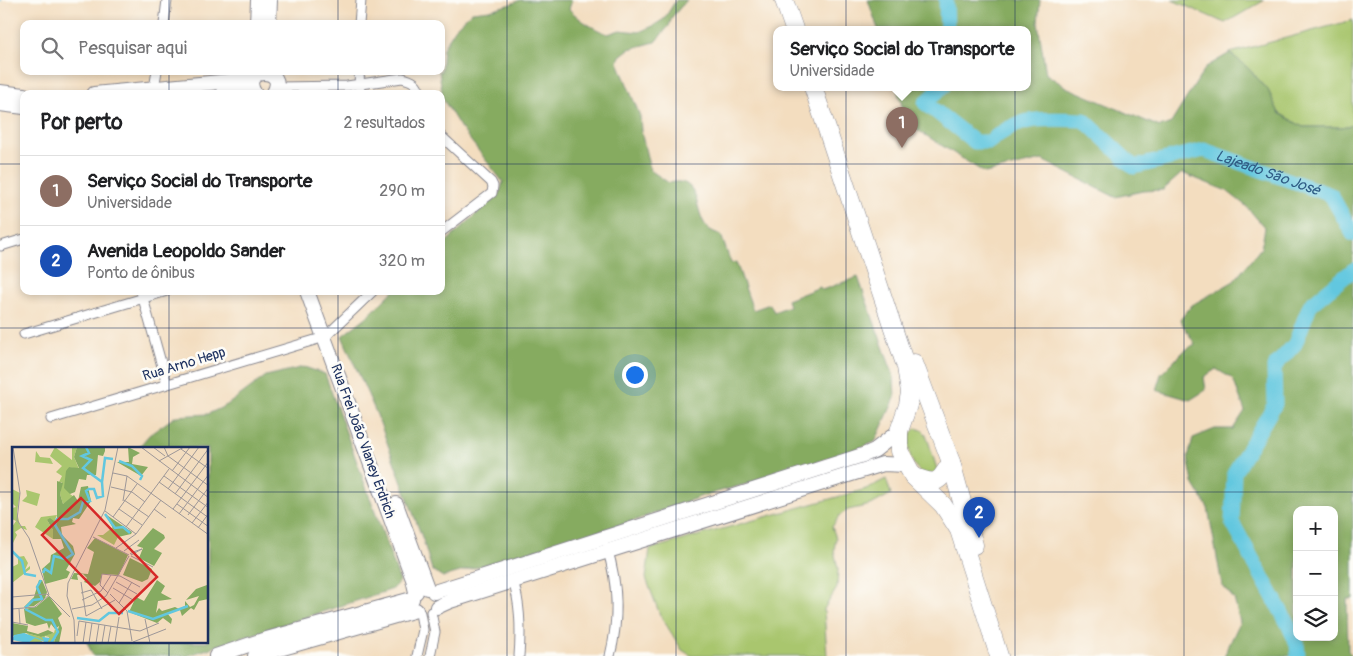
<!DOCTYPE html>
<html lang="pt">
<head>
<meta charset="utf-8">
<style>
	:root { --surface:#fff; --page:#f2f2f2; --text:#202124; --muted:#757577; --line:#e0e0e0; --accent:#b5179e }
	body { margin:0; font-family:Pangolin,sans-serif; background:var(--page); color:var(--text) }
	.controls { position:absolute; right:15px; bottom:15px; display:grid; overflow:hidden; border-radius:10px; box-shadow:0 2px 8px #0003 }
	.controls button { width:45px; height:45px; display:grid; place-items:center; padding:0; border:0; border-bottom:1px solid var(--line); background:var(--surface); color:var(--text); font:25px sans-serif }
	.you { position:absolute; left:634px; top:374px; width:18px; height:18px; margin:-12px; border:4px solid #fff; border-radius:50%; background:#1a73e8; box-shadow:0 0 0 8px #1a73e833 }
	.badge { display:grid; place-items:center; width:32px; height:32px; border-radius:50%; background:var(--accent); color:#fff; font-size:16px; font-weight:700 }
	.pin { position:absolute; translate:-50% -41px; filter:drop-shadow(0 1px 2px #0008) }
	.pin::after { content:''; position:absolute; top:26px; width:18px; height:15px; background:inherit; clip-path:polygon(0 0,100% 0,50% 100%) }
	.popup { position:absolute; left:773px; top:26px; width:258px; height:65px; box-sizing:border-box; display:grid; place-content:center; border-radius:10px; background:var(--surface); filter:drop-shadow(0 1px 4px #0005); font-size:16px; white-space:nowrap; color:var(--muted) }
	.popup b { font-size:19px; color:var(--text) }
	.popup::after { content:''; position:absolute; left:50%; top:100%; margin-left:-10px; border:10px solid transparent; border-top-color:var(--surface) }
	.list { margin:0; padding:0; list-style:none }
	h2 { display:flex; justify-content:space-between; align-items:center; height:65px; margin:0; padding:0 20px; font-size:21px }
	h2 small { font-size:16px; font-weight:400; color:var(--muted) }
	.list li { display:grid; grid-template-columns:32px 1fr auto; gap:15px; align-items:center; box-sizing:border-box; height:70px; padding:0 20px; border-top:1px solid var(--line) }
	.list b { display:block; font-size:19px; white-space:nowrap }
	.list p { margin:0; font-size:16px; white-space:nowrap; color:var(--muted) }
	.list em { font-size:16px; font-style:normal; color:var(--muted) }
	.icon { flex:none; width:28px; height:28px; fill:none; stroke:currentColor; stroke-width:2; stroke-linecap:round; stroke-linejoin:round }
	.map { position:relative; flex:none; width:1353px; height:656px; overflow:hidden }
	.search { position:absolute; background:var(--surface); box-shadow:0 2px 8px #0003; left:20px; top:20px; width:425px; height:55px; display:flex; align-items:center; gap:12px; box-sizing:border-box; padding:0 18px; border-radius:10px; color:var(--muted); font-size:19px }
	.panel { position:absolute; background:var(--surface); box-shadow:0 2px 8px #0003; left:20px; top:90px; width:425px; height:205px; border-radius:10px }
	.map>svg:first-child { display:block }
	.green { fill:#a9c66e; stroke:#627a66 }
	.forest { fill:#86ab61; stroke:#506d60; fill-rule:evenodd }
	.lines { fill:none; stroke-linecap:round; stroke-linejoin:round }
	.stream { stroke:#62c7df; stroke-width:2.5 }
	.river { stroke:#62c7df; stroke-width:15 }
	.street-casing { stroke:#87868e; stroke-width:11 }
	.secondary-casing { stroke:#87868e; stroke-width:16 }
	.highway-casing { stroke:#87868e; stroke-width:19 }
	.street { stroke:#fff; stroke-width:9 }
	.secondary { stroke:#fff; stroke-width:14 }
	.highway { stroke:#fff; stroke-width:18 }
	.grid { fill:none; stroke:#1b2f5e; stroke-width:1; stroke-opacity:0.55 }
	.labels { text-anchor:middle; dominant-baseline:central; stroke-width:5; stroke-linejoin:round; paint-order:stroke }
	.street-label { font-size:14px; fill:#1b2f5e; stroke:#fdfcf7 }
	.water-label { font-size:15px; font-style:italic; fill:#305d85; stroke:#fdfcf7 }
	.inset-river { fill:none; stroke:#62c7df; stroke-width:2.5 }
	.inset-road { fill:none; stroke:#9d9798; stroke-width:1 }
	.view { fill:#d62828; fill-opacity:0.15; stroke:#d62828; stroke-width:2.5 }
	.inset-edge { fill:none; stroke:#1b2f5e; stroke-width:2.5 }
</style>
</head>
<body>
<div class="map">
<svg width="1353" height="656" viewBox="0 0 1353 656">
	<rect width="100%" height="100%" fill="#fdfcf7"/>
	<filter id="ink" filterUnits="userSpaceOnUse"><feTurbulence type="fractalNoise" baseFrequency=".02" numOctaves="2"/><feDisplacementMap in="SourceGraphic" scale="10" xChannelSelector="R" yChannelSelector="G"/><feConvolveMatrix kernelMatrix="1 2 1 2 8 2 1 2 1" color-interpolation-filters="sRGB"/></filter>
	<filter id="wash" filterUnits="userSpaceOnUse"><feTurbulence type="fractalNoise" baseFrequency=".0096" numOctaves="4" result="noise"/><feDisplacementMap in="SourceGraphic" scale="20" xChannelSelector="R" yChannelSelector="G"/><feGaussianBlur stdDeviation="1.12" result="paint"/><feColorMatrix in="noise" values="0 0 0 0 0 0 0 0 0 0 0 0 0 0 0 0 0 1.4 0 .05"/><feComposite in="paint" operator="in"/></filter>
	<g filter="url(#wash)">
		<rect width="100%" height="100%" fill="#f3ddbf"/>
		<g class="green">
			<polygon points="1172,0 1265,0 1225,23"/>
			<polygon points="1353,20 1353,125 1342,127 1303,127 1279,113 1268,90 1249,69 1230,53"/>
			<path d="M916 428 922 430 926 434 937 469 936 473 924 475C921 472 917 469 915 466 908 456 905 435 916 428Z"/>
			<polygon points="886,479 891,494 871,505 848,510 840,515 832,527 836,538 834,550 838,569 837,588 824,609 827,656 692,656 682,650 660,615 646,578 650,549 866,489"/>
		</g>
		<g class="forest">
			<path d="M520 0H572L569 9C581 21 592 28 608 34L620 30 639 32 653 26 664 19 676 0H687L672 17 669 26 655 42 629 49 620 56 618 62 640 116 641 131 650 170 669 183C702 175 693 211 707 227 710 231 717 233 721 235L731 263 736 262 753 310 770 304 774 312 789 306 787 300 820 287 822 290 858 277 894 377 895 398 875 442 862 447 762 480 702 496 631 522 443 577 432 570 423 540 377 415 342 336 369 315 393 291H441V247L500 192 503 182 460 127 443 99 439 71H441L443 48 457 26 472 12 490 10 511 4Z"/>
			<path d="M868 0H1040L1038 23 1046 74 1066 87 1160 127 1171 123 1206 67 1230 53 1249 69 1268 90 1279 113 1303 127H1342L1353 125V599H1347L1348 651 1353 656H1224L1240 622 1234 599 1222 585 1208 508 1193 483 1188 457 1193 438 1215 429H1233L1245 411 1233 379 1216 369 1204 377 1206 390 1190 400 1156 390 1161 374 1184 351 1195 344 1180 320 1192 305 1234 281 1261 248 1265 228 1246 206 1227 191 1182 173 1163 190 1143 191 1115 197 1042 160 985 173 908 124 896 87H1027V29H878ZM1297 510H1334V637H1297Z"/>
			<polygon points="304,367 325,374 400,581 393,589 186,656 93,656 87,642 208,642 208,448 138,448 149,435 176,416 208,414 227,405 266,376"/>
		</g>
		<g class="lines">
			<polyline class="stream" points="0,1 0,0"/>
			<g class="river">
				<polyline points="946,0 947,29"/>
				<path id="s1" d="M943 87 925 103 975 142H989C1021 114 1045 119 1084 120L1134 167 1204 150 1331 195 1353 234"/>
				<polyline points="1298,656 1297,644 1288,624 1232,522 1234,473 1275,404 1274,367 1295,344 1310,305 1353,270"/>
			</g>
		</g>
	</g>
	<g filter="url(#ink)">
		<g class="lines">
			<g class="street-casing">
				<g id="street">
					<polyline points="164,24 167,0"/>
					<polyline points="359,24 361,0"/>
					<polyline points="359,71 360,94"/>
					<path d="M277 87 347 86 402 78C412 80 418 83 420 94"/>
					<polyline points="154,88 157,71"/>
					<polyline points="441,136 491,182 493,186 492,193 441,232"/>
					<polyline points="1,246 24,239"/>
					<polyline points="141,291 167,384"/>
					<polyline points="24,334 167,291"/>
					<polyline points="51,419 325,337 373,291"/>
					<path d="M607 548C618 583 619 620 610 656"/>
					<path d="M513 581C521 605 521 631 519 656"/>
					<polyline points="417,656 423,630 420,613"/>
					<polyline points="430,656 435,632 431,612"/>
				</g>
			</g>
			<g class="secondary-casing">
				<g id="secondary">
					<polyline points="257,24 258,0"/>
					<polyline points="269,24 270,0"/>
					<polyline points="0,92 24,95"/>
					<polyline points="94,94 252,79"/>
					<polyline points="223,94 253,91"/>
					<path d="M255 94C237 66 291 66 273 94"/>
					<polyline points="0,104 24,107"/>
					<polyline points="307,291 413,579 416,592"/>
					<polyline points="396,504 427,588"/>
					<polyline points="434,592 866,454 875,450 899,431"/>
					<polyline points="437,607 450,601 883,464 906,465"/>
					<polyline points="216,656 263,640 412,599"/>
					<polyline points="255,656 416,610"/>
				</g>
			</g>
			<g class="highway-casing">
				<g id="highway">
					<polyline points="784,0 794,29"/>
					<polyline points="813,87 906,367 910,392 908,405 899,431 899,451 913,476 943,505 959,530 999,656"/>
					<polyline points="914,363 951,462 974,545"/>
					<path d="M913 476C937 486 939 483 951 462"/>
				</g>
			</g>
			<use href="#street" class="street"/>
			<use href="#secondary" class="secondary"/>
			<use href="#highway" class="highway"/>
		</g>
	</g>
	<path class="grid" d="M169 0V24M338 0V24M507 0V656M676 0V656M846 0V656M1015 0V656M1184 0V656M169 71V94M338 71V94M0 164H24M441 164H1353M169 291V448M338 291V656M0 328H1353M0 492H14M208 492H1353M169 642V656"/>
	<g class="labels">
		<g class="street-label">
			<text transform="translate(184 364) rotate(-17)">Rua Arno Hepp</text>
			<text transform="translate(363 441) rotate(70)">Rua Frei João Vianey Erdrich</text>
		</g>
		<g class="water-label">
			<text stroke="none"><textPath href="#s1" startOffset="411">Lajeado São José</textPath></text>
		</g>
	</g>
	<g transform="translate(12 447)">
		<rect width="196" height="196" fill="#f3ddbf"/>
		<path d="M43 0 60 13V0H65L62 10 67 22 57 20 55 31 58 47 62 50 51 57 48 47 50 35H47L50 29 44 25 50 19 38 9ZM24 4 28 10 38 11 41 17 23 15ZM0 42 8 46 5 65 8 79H13L15 83 9 81 3 85 5 88 1 96 0 80 4 74 0 72V61L4 60 0 56ZM14 43 28 47 25 59 10 54 15 49ZM45 68 42 75 35 73 41 83V92L23 80 29 70ZM101 80 106 90 102 98 85 88H91ZM12 109 16 116 13 123 18 119V122L0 136V120L6 117V110ZM43 182 45 185 42 196H35L37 190 33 189 32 194 28 193 32 196H16L21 191 14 186 29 190 34 188 42 186Z" fill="#a9c66e"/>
		<path d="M65 0H93V4L91 9 86 8 84 28H75L74 33 67 32 63 45 58 47 52 41 54 24 57 20 67 21 62 10ZM116 0 128 6 121 10 120 17 136 20 129 29 105 15H117ZM45 34 51 36 48 47 51 57 62 48 66 54 69 40 76 39 79 54 67 72 61 71 60 75 64 77 49 80 50 88 61 99 63 107 54 123 58 125 55 131 33 137 30 122 38 115 39 108 52 101 49 92H41V83L35 73 38 71 42 74 45 71ZM93 67 120 85 119 87 106 90ZM141 81 152 88 153 91 142 102 150 106 142 119 127 111 131 101 125 99ZM83 91 116 108 107 128 90 127 88 135 83 139 72 135 75 131 71 127 65 128 66 133 59 132 62 126 76 127 82 105 75 101ZM118 111 140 122 136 132 130 135 111 128ZM27 133H30L35 145 33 151 22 159 12 160 22 150ZM145 133 153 139 149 146 160 152 146 154 144 166 147 161 150 164 163 160 167 162 173 159V154L178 160 182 158 187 149 174 153 184 142 195 138 196 133V152L187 154 182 163 179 161 170 169 168 163 155 166 160 172 159 177 151 171 145 176 117 165 124 150 132 154ZM37 149 50 167 46 171 50 181 47 196H42L47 179 43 182 39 177 37 182 35 176 23 179 14 176 12 162 24 160ZM0 176 16 179 15 184 26 187 36 183 42 186 29 190 14 186 0 189Z" fill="#86ab61"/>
		<path d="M12 186 28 192 32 194 30 190 38 191 35 196 23 191 16 196 0 193 2 188Z" fill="#62c7df"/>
		<path class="inset-river" d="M107 14 120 19 130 29 128 33M90 35 93 11 101 12M93 67 103 81 111 80 118 86M0 104 10 114 13 127 24 129M31 126 33 122 39 126 42 109 53 112 61 107 43 78 45 72H56L68 65 71 55 78 54 74 44 77 42H82L85 51 91 49 90 35 71 21 79 13 70 9 77 6 74 0M13 161 21 153 30 152 25 140 29 133M13 162 34 173H40L46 185 39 196M116 164 141 172 176 159M65 171 87 174 97 166H111"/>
		<path class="inset-road" d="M129 0 197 51M141 0 153 9M152 0 156 9 197 39M169 2 197 22M147 14 172 0M160 24 178 0M101 26 115 29 197 88M152 29 197 61M147 35 197 71M99 40 120 45 133 55M156 42 187 0M163 47 197 1M112 53 137 70M111 54 115 29M165 57 197 80M107 62 130 78M142 62 154 71M161 62 197 14M93 64 124 87M167 67 197 27M176 68 197 40M101 70 125 37M180 76 197 54M114 80 157 22M186 81 197 66M81 90 117 108M104 101 124 87 149 53M112 104 127 93M118 107 121 105 130 102 119 108M119 109 141 120M69 135 74 169 103 153M104 135 125 147M101 141 121 153M69 146 79 143 90 162M96 146 88 138 90 127 108 129 128 140M98 147 115 164 120 194M0 150 35 147 58 170M70 153 89 144 99 128M107 156 120 135M0 162 23 160 37 148 17 91 5 73 8 46 1 0M7 162 8 177M60 162 80 158 94 149 117 109M133 172 138 196M0 175 16 178M65 189 67 174 128 184 147 176M121 195 154 182M63 196 62 173 55 149 56 136 93 63 106 0M71 196 74 175M77 196 80 176M84 196 87 177M90 196 93 178M96 196 99 179M103 196 107 170"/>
		<path class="view" d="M69 51 145 130 107 167 30 88Z"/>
		<rect width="196" height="196" class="inset-edge"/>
	</g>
</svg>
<div class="controls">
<button>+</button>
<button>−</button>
<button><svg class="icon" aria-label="layers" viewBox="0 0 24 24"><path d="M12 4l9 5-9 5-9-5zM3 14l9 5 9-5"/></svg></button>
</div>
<div class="you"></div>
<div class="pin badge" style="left:902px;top:148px;background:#8d6e63">1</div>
<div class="popup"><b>Serviço Social do Transporte</b>Universidade</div>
<div class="pin badge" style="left:979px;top:538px;background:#1a4fb4">2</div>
<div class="search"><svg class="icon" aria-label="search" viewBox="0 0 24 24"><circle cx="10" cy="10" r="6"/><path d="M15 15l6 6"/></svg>Pesquisar aqui</div>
<section class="panel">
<h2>Por perto<small>2 resultados</small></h2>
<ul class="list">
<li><span class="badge" style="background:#8d6e63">1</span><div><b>Serviço Social do Transporte</b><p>Universidade</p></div><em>290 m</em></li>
<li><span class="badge" style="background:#1a4fb4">2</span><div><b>Avenida Leopoldo Sander</b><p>Ponto de ônibus</p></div><em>320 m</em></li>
</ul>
</section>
</div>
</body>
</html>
